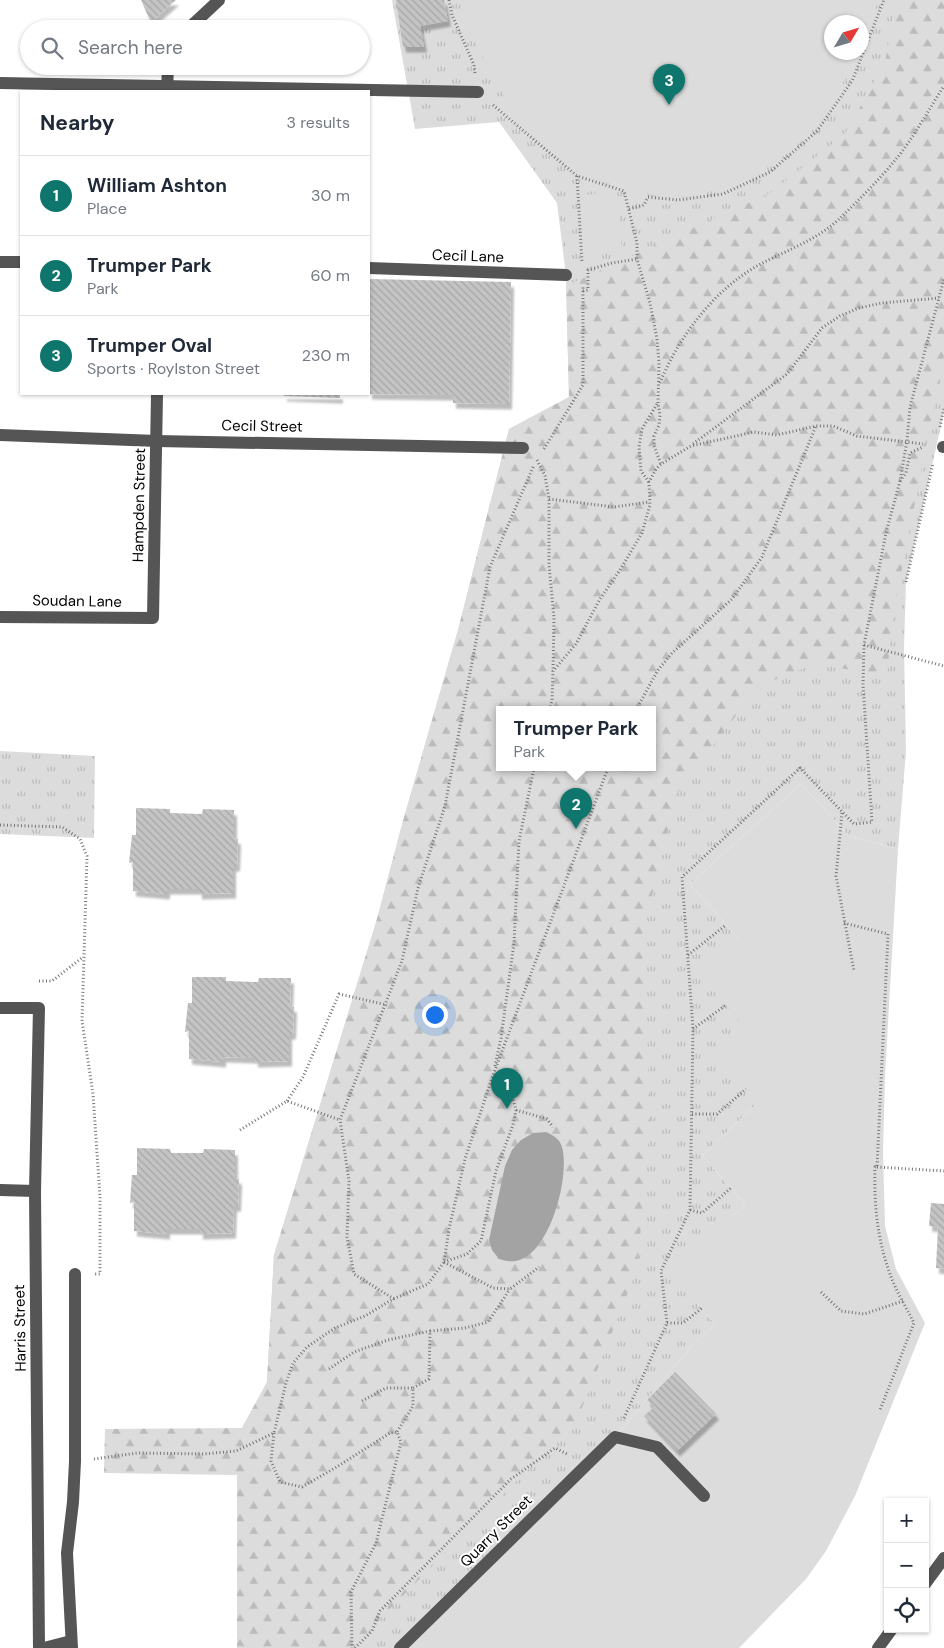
<!DOCTYPE html>
<html lang="en">
<head>
<meta charset="utf-8">
<style>
	:root { --surface:#fff; --page:#f6f6f7; --text:#1f2937; --muted:#747a83; --line:#e0e1e3; --accent:#0f766e }
	body { margin:0; font-family:"DM Sans",sans-serif; background:var(--page); color:var(--text) }
	.controls { position:absolute; right:15px; bottom:15px; display:grid; overflow:hidden; border-radius:0px; box-shadow:0 1px 4px #0004 }
	.controls button { width:45px; height:45px; display:grid; place-items:center; padding:0; border:0; border-bottom:1px solid var(--line); background:var(--surface); color:var(--text); font:25px sans-serif }
	.compass { position:absolute; left:824px; top:15px; width:45px; height:45px; border-radius:50%; background:var(--surface); box-shadow:0 1px 4px #0004; rotate:52deg }
	.you { position:absolute; left:434px; top:1014px; width:18px; height:18px; margin:-12px; border:4px solid #fff; border-radius:50%; background:#1a73e8; box-shadow:0 0 0 8px #1a73e833 }
	.badge { display:grid; place-items:center; width:32px; height:32px; border-radius:50%; background:var(--accent); color:#fff; font-size:16px; font-weight:700 }
	.pin { position:absolute; translate:-50% -41px; filter:drop-shadow(0 1px 2px #0008) }
	.pin::after { content:''; position:absolute; top:26px; width:18px; height:15px; background:inherit; clip-path:polygon(0 0,100% 0,50% 100%) }
	.popup { position:absolute; left:496px; top:706px; width:160px; height:65px; box-sizing:border-box; display:grid; place-content:center; border-radius:0px; background:var(--surface); filter:drop-shadow(0 1px 4px #0005); font-size:16px; white-space:nowrap; color:var(--muted) }
	.popup b { font-size:19px; color:var(--text) }
	.popup::after { content:''; position:absolute; left:50%; top:100%; margin-left:-10px; border:10px solid transparent; border-top-color:var(--surface) }
	.list { margin:0; padding:0; list-style:none }
	h2 { display:flex; justify-content:space-between; align-items:center; height:65px; margin:0; padding:0 20px; font-size:21px }
	h2 small { font-size:16px; font-weight:400; color:var(--muted) }
	.list li { display:grid; grid-template-columns:32px 1fr auto; gap:15px; align-items:center; box-sizing:border-box; height:80px; padding:0 20px; border-top:1px solid var(--line) }
	.list b { display:block; font-size:19px; white-space:nowrap }
	.list p { margin:0; font-size:16px; white-space:nowrap; color:var(--muted) }
	.list em { font-size:16px; font-style:normal; color:var(--muted) }
	.icon { flex:none; width:28px; height:28px; fill:none; stroke:currentColor; stroke-width:2; stroke-linecap:round; stroke-linejoin:round }
	.map { position:relative; flex:none; width:944px; height:1648px; overflow:hidden }
	.search { position:absolute; background:var(--surface); box-shadow:0 1px 4px #0004; left:20px; top:20px; width:350px; height:55px; display:flex; align-items:center; gap:12px; box-sizing:border-box; padding:0 18px; border-radius:28px; color:var(--muted); font-size:19px }
	.panel { position:absolute; background:var(--surface); box-shadow:0 1px 4px #0004; left:20px; top:90px; width:350px; height:305px; border-radius:0px }
	.map>svg:first-child { display:block }
	.grass { fill:url(#grass-tufts); fill-rule:evenodd }
	.forest { fill:url(#forest-firs); fill-rule:evenodd }
	.pitch { fill:#dcdcdc }
	.water { fill:#a3a3a3 }
	.building { fill:url(#building-back-hatch); filter:url(#shadow) }
	.lines { fill:none; stroke-linecap:round; stroke-linejoin:round }
	.path { stroke:#777; stroke-width:3; stroke-dasharray:1 2.5; stroke-linecap:butt }
	.minor { stroke:#555; stroke-width:12 }
	.labels { text-anchor:middle; dominant-baseline:central; stroke-width:4; stroke-linejoin:round; paint-order:stroke }
	.street-label { font-size:15px; fill:#000; stroke:#fff }
</style>
</head>
<body>
<div class="map">
<svg width="944" height="1648" viewBox="0 0 944 1648">
	<defs>
		<pattern id="grass-tufts" width="24" height="20" patternUnits="userSpaceOnUse" patternTransform="scale(1.25)"><rect width="24" height="20" fill="#dcdcdc"/><path d="M3 7l-1-3M5 7V3M7 7l1-3M15 17l-1-3M17 17v-4M19 17l1-3" fill="none" stroke="#bbb"/></pattern>
		<pattern id="forest-firs" width="22" height="20" patternUnits="userSpaceOnUse" patternTransform="scale(1.25)"><rect width="22" height="20" fill="#dcdcdc"/><path d="M5 1l3.5 6h-7zM16 11l3.5 6h-7z" fill="#bbb"/></pattern>
		<pattern id="building-back-hatch" width="6" height="6" patternUnits="userSpaceOnUse" patternTransform="scale(1.25)"><rect width="6" height="6" fill="#c4c4c4"/><path d="M-1 5l2 2M0 0l6 6M5-1l2 2" fill="none" stroke="#a7a7a7"/></pattern>
		<filter id="shadow"><feDropShadow dx="3" dy="5.5" stdDeviation="1" flood-color="#0004"/></filter>
	</defs>
	<rect width="100%" height="100%" fill="#fff"/>
	<g class="grass">
		<path d="M392 0H944V412L906 582 904 648 906 751 898 849 849 836 801 784 690 884 739 939 742 1026 758 1103 702 1155 745 1205 671 1274 715 1324 691 1347 615 1437 400 1648H237L242 1428 267 1382 274 1255 377 919 403 821 458 630 509 429 569 397 566 275 557 203 499 122 415 129ZM832 22H862V52H832ZM500 710H652V768H500Z"/>
		<polygon points="0,751 95,756 94,838 0,834"/>
	</g>
	<path class="forest" d="M897 0H944V355L893 614 887 676 815 664 758 686 677 794 642 937 651 1114 637 1270 577 1420 351 1648H237V1475L104 1473 105 1429 242 1428 267 1382 274 1255 377 919 403 821 458 630 509 429 569 397 566 286 770 193 845 134 885 62ZM500 710H652V768H500Z"/>
	<g class="pitch">
		<polygon points="460,0 878,0 871,24 862,48 862,22 832,22 832,52 860,53 838,91 820,118 792,150 760,172 721,189 689,196 652,195 603,182 570,168 526,131 492,77 467,21"/>
		<polygon points="617,192 622,251 588,253 583,195"/>
		<polygon points="801,784 849,836 898,849 885,1076 883,1152 885,1226 896,1269 925,1323 855,1496 826,1551 806,1579 739,1648 400,1648 615,1437 691,1347 715,1324 670,1274 745,1205 702,1155 758,1103 716,1051 742,1025 700,973 739,939 690,884"/>
	</g>
	<path class="water" d="M546 1132C553 1135 560 1139 562 1147 570 1176 551 1247 522 1259 514 1263 506 1261 499 1259L492 1250 489 1240 505 1166 512 1150 521 1140 533 1133Z"/>
	<g class="building">
		<polygon points="141,0 176,0 151,22"/>
		<polygon points="396,0 444,0 448,21 420,26 424,47 403,47"/>
		<polygon points="369,279 511,282 509,404 453,403 453,395 369,394"/>
		<polygon points="284,394 340,394 340,398 284,396"/>
		<polygon points="136,808 170,809 170,813 202,814 203,809 234,810 234,838 238,839 237,866 233,866 233,893 199,894 199,889 167,889 167,894 133,891 133,862 129,863 132,835 136,835"/>
		<polygon points="192,977 226,977 226,981 258,982 259,978 291,978 290,1006 294,1007 293,1034 289,1034 289,1061 255,1062 255,1058 223,1057 223,1062 189,1059 189,1031 185,1032 188,1003 192,1003"/>
		<polygon points="137,1148 170,1149 171,1153 203,1153 204,1149 235,1150 235,1178 239,1179 238,1206 234,1206 233,1233 200,1234 200,1229 167,1229 167,1234 134,1231 134,1202 130,1203 132,1175 137,1175"/>
		<polygon points="931,1203 944,1204 944,1269 936,1268 938,1227 929,1226"/>
		<polygon points="675,1372 716,1414 677,1451 644,1416 654,1407 647,1400"/>
	</g>
	<g class="lines">
		<g class="path">
			<polyline points="449,0 452,15 474,65 475,73"/>
			<polyline points="493,105 577,176 624,191 637,243 637,259 650,303 657,339 659,363 658,403 660,415 659,425 654,436 654,446 661,464"/>
			<polyline points="577,176 582,263"/>
			<polyline points="629,209 644,205 648,197 678,200 723,194 770,172 817,131 852,81 884,0"/>
			<polyline points="583,291 588,290 588,270 612,263 637,259"/>
			<path d="M660 383C678 338 714 290 757 266 784 251 816 241 839 219 857 202 881 178 896 159 913 139 929 109 944 86"/>
			<polyline points="940,427 944,408"/>
			<polyline points="693,444 787,374 822,328 840,316 859,308 882,303 939,298"/>
			<polyline points="544,449 583,385 583,286"/>
			<polyline points="537,460 545,476 549,499 549,565 554,618 553,671"/>
			<polyline points="900,481 906,473 910,453 923,447"/>
			<polyline points="649,482 641,471 639,447 642,429 657,404"/>
			<polyline points="549,499 614,507 649,502"/>
			<polyline points="906,582 933,463"/>
			<polyline points="864,645 944,666"/>
			<polyline points="550,710 552,699 553,671 576,644 600,599 620,570 642,533 650,505 649,482 656,469 661,464 691,446 754,432 777,435 816,426 833,426 857,436 923,444"/>
			<polyline points="636,710 658,670 672,653 732,599 762,557 816,426"/>
			<polyline points="842,813 836,876 854,971"/>
			<polyline points="0,825 62,827 80,839 87,856 82,1021 93,1094 100,1197 100,1274 95,1274"/>
			<path d="M844 923 888 934 877 1167H875C874 1205 877 1238 890 1274 896 1291 906 1307 914 1323L880 1410"/>
			<polyline points="688,955 726,925"/>
			<polyline points="39,981 52,981 83,957"/>
			<polyline points="693,1029 726,1005"/>
			<polyline points="495,1066 501,1038 514,943 519,841 534,768"/>
			<polyline points="287,1101 303,1077 339,994 387,1005"/>
			<polyline points="516,1110 547,1119 553,1127"/>
			<polyline points="692,1114 717,1114 746,1089"/>
			<polyline points="240,1130 287,1101 340,1120"/>
			<polyline points="877,1167 944,1171"/>
			<polyline points="690,1210 702,1213 731,1188"/>
			<polyline points="444,1262 467,1254 481,1241 496,1171 513,1125 516,1110 513,1099 492,1078"/>
			<polyline points="444,1262 493,1288 510,1289 539,1267"/>
			<polyline points="821,1292 841,1311 864,1314 903,1301"/>
			<polyline points="394,1299 354,1274 347,1237 349,1181 340,1120 402,961 418,888 445,806 490,567 534,465"/>
			<polyline points="667,1323 683,1323 702,1308"/>
			<polyline points="329,1369 354,1352 388,1340 430,1331"/>
			<polyline points="413,1388 429,1379 430,1331 465,1328 488,1322 510,1289"/>
			<polyline points="362,1401 386,1388 413,1388 413,1406 397,1432"/>
			<polyline points="624,1418 667,1323 661,1271 690,1210 693,1029 682,877 800,768 854,824 872,822 863,684 864,645 886,533 900,481 907,441 910,407 944,279"/>
			<polyline points="274,1433 271,1461 280,1482 302,1487 335,1468 390,1433 397,1432 401,1442 376,1543 351,1592 352,1648"/>
			<polyline points="94,1459 138,1453 204,1454 236,1451 274,1433 286,1383 293,1363 307,1347 335,1328 365,1316 393,1299 428,1284 444,1262 449,1229 465,1159 492,1078 608,768"/>
			<polyline points="355,1648 372,1631 380,1611 511,1479 555,1448 569,1455"/>
		</g>
		<g class="minor">
			<polyline points="188,29 219,0"/>
			<polyline points="0,83 478,92"/>
			<polyline points="167,91 168,66"/>
			<polyline points="0,262 21,262"/>
			<polyline points="369,268 566,275"/>
			<polyline points="0,435 157,441 523,448"/>
			<polyline points="943,447 944,447"/>
			<polyline points="0,617 153,618 157,394"/>
			<polyline points="0,1008 39,1008 35,1191 39,1648"/>
			<polyline points="0,1190 35,1191"/>
			<polyline points="925,1584 944,1558"/>
			<polyline points="44,1648 71,1641"/>
			<polyline points="72,1648 67,1553 73,1502 75,1461 75,1274"/>
			<polyline points="400,1648 615,1437 657,1447 704,1496"/>
			<polyline points="878,1648 892,1629"/>
		</g>
	</g>
	<g class="labels">
		<g class="street-label">
			<text transform="translate(468 256) rotate(2)">Cecil Lane</text>
			<text transform="translate(262 426) rotate(1)">Cecil Street</text>
			<text transform="translate(139 505) rotate(-89)">Hampden Street</text>
			<text transform="translate(77 601) rotate(1)">Soudan Lane</text>
			<text transform="translate(20 1328) rotate(-91)">Harris Street</text>
			<text transform="translate(496 1531) rotate(-45)">Quarry Street</text>
		</g>
	</g>
</svg>
<div class="controls">
<button>+</button>
<button>−</button>
<button><svg class="icon" aria-label="locate" viewBox="0 0 24 24"><circle cx="12" cy="12" r="6"/><path d="M12 2v4M12 18v4M2 12h4M18 12h4"/></svg></button>
</div>
<svg class="compass" viewBox="-18 -18 36 36"><path d="M0-13l5 13h-10z" fill="#e53935"/><path d="M0 13l5-13h-10z" fill="#747a83"/></svg>
<div class="you"></div>
<div class="pin badge" style="left:507px;top:1109px">1</div>
<div class="pin badge" style="left:576px;top:829px">2</div>
<div class="popup"><b>Trumper Park</b>Park</div>
<div class="pin badge" style="left:669px;top:105px">3</div>
<div class="search"><svg class="icon" aria-label="search" viewBox="0 0 24 24"><circle cx="10" cy="10" r="6"/><path d="M15 15l6 6"/></svg>Search here</div>
<section class="panel">
<h2>Nearby<small>3 results</small></h2>
<ul class="list">
<li><span class="badge">1</span><div><b>William Ashton</b><p>Place</p></div><em>30 m</em></li>
<li><span class="badge">2</span><div><b>Trumper Park</b><p>Park</p></div><em>60 m</em></li>
<li><span class="badge">3</span><div><b>Trumper Oval</b><p>Sports · Roylston Street</p></div><em>230 m</em></li>
</ul>
</section>
</div>
</body>
</html>
